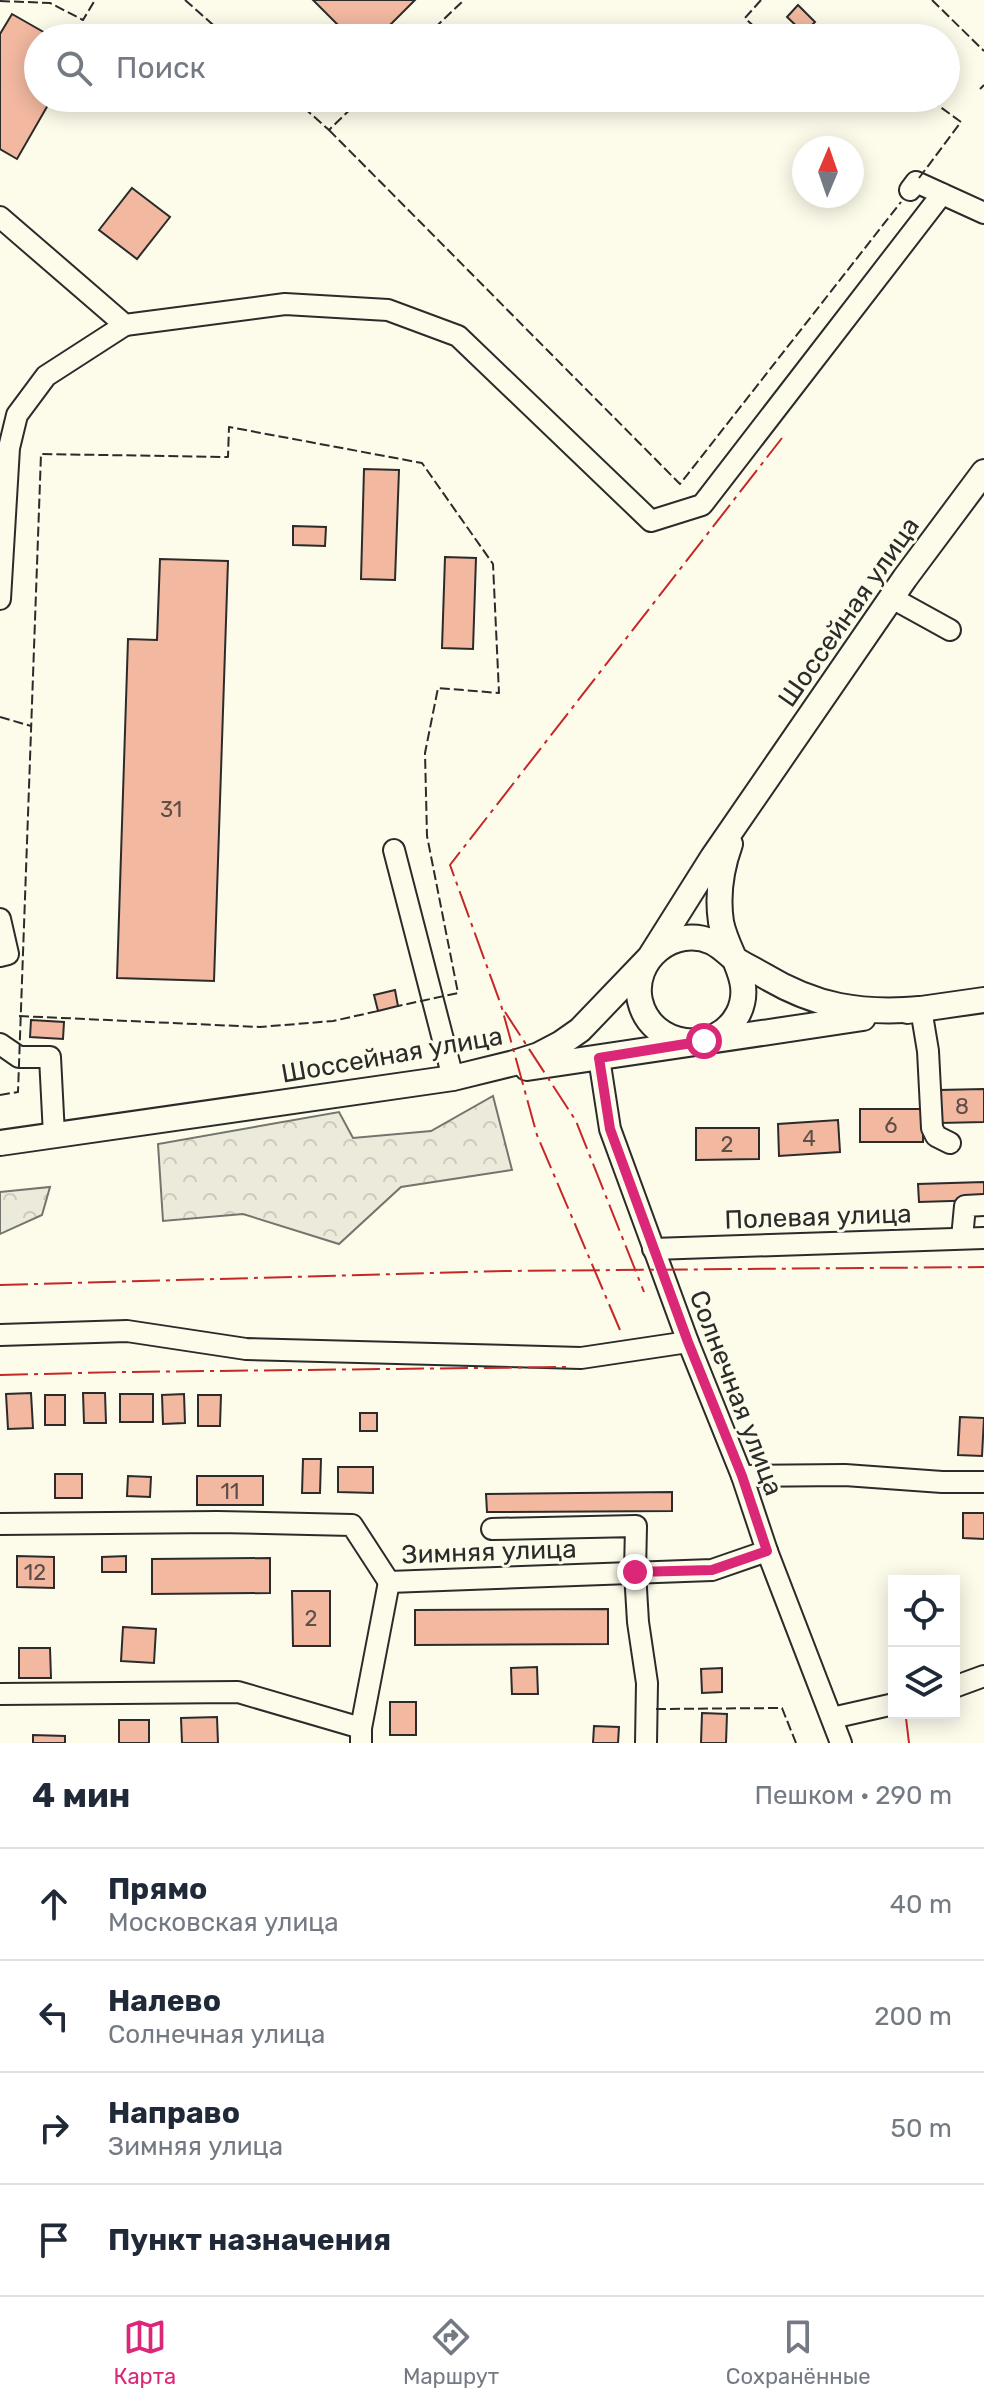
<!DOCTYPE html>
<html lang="ru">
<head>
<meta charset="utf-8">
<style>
	:root { --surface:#fff; --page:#f6f6f7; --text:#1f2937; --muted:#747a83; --line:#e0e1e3; --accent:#db2777 }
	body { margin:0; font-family:Rubik,sans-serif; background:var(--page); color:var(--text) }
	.controls { position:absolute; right:24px; bottom:24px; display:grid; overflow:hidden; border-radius:0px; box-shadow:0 4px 20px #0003 }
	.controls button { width:72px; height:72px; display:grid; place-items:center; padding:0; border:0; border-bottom:2px solid var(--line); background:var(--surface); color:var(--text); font:40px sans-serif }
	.compass { position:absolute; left:792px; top:136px; width:72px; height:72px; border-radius:50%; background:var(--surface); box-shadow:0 4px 20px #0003; rotate:2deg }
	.stop { position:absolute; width:24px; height:24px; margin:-18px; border:6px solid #db2777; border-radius:50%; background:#fff }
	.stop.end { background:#db2777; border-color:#fff; box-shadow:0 2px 8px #0008 }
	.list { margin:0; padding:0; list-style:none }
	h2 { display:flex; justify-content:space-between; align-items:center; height:104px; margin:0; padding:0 32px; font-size:34px }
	h2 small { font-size:26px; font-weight:400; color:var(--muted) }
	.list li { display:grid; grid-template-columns:52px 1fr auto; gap:24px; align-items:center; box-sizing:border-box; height:112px; padding:0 32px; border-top:2px solid var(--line) }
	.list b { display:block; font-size:30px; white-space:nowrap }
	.list p { margin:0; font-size:26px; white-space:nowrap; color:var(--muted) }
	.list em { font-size:26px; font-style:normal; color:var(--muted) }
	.icon { flex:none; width:44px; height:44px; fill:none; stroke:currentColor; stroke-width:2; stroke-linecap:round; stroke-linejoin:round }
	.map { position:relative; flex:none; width:984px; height:1743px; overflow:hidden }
	.search { position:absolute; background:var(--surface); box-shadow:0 4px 20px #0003; left:24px; right:24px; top:24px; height:88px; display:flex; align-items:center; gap:20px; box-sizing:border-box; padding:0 28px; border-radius:44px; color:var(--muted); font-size:30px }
	.sheet { height:552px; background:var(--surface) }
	nav { display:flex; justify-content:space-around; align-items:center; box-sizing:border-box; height:112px; border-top:2px solid var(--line); background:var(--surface); font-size:22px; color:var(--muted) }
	nav a { display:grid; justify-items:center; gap:4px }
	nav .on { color:var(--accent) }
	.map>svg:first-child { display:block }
	.forest { fill:url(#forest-crowns); stroke:#74746e; stroke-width:2 }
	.building { fill:#f2b8a0; stroke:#2b2b2b; stroke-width:2 }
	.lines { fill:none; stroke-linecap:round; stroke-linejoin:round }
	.minor-casing { stroke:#2b2b2b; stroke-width:24 }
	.major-casing { stroke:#2b2b2b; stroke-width:28 }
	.minor { stroke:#fdfbea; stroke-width:20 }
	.major { stroke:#fdfbea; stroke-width:24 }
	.fence { stroke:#2b2b2b; stroke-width:2; stroke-dasharray:10 4; stroke-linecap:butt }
	.power { stroke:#c62828; stroke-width:2; stroke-dasharray:28 6 4 6; stroke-linecap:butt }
	.route { stroke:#db2777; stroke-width:10 }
	.labels { text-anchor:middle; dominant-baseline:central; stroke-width:6; stroke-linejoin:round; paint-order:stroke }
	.number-label { font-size:22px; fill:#5d4e48 }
	.street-label { font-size:26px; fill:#2b2b2b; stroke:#fdfbea }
</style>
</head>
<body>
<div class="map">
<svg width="984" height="1743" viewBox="0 0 984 1743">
	<defs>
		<pattern id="forest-crowns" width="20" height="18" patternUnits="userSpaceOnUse" patternTransform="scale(2)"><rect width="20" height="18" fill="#ecebdb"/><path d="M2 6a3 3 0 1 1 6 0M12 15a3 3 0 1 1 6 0" fill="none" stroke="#cbcabc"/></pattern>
	</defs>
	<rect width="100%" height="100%" fill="#fdfbea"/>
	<g class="forest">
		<polygon points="493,1096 512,1170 401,1187 339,1244 243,1214 163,1221 158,1144 339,1112 353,1138 431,1131"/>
		<polygon points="50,1187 42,1215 0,1234 0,1192"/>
	</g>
	<g class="building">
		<polygon points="313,0 415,0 377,38 351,38"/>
		<polygon points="798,5 815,22 804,33 787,17"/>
		<polygon points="12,14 54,38 38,38 38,98 52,98 17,159 0,149 0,34"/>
		<polygon points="132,188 170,217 137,259 99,230"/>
		<polygon points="364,469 399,470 395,580 361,579"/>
		<polygon points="293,526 326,527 325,546 293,545"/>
		<polygon points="445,557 476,558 473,649 442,648"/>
		<polygon points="160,559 228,561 214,981 117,978 128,639 157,640"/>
		<polygon points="395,990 398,1006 378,1011 374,995"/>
		<polygon points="31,1020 64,1022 63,1039 30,1037"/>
		<polygon points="984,1089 984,1122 940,1123 939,1090"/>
		<rect x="860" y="1109" width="63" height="33"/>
		<polygon points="838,1120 840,1152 779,1156 778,1124"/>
		<polygon points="696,1128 759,1128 759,1159 696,1160"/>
		<polygon points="984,1182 984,1200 919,1202 918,1184"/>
		<polygon points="31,1393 33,1428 8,1429 6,1394"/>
		<polygon points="83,1393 105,1393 106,1423 84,1423"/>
		<rect x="120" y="1394" width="33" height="28"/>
		<polygon points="184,1394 185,1423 163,1424 162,1395"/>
		<rect x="45" y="1395" width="20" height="30"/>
		<polygon points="198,1395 221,1395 220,1426 198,1426"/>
		<rect x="360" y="1413" width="17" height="18"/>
		<polygon points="960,1417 984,1418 982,1456 958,1455"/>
		<polygon points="303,1459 321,1459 320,1493 302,1493"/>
		<polygon points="338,1467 373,1467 373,1493 338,1492"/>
		<rect x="55" y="1474" width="27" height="24"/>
		<polygon points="128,1476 151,1477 150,1497 127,1496"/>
		<rect x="197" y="1476" width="66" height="29"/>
		<polygon points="672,1492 672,1511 487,1512 486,1494"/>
		<polygon points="963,1513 984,1513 984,1539 963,1538"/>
		<polygon points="17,1556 54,1557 54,1588 17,1587"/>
		<polygon points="126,1556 126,1572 102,1572 102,1557"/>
		<polygon points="270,1558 270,1593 152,1594 152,1559"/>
		<polygon points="292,1591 330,1591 330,1646 293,1646"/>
		<polygon points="608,1609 608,1644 415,1645 415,1610"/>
		<polygon points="123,1627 156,1629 154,1663 121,1661"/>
		<polygon points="19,1648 50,1648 51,1678 19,1678"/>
		<polygon points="537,1667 538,1694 512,1694 511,1668"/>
		<polygon points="722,1668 722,1692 702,1693 701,1669"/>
		<rect x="390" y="1702" width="26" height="33"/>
		<polygon points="702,1713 727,1714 726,1743 701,1743"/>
		<polygon points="217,1717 218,1743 182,1743 181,1718"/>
		<rect x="119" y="1720" width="30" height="23"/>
		<polygon points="594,1726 619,1727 618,1743 593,1743"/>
		<polygon points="33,1735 65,1736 65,1743 33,1743"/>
	</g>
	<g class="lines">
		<g class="minor-casing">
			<g id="minor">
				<polyline points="910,190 916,182 984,213"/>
				<polyline points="0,217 125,325 285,304 388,310 458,336 651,521 702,505 942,194"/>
				<polyline points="892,598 950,630"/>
				<polyline points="0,599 9,448 17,415 46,376 125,325"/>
				<polyline points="394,850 453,1078"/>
				<polyline points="0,919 8,954 0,956"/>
				<polyline points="921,1009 928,1051 932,1128 936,1136 950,1143"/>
				<polyline points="0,1044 19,1057 50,1057 54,1135"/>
				<polyline points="599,1058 610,1129 688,1342 742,1476 767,1551 841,1743"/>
				<polyline points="962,1238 965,1206 984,1205"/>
				<polyline points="653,1249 984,1238"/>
				<polyline points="0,1335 127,1331 246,1349 581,1358 688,1342"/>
				<polyline points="742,1476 845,1475 942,1482 984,1482"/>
				<polyline points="0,1524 217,1522 352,1525 389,1582 712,1570 767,1551"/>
				<polyline points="492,1529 636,1526 635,1572 638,1622 647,1683 646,1743"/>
				<polyline points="954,1687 984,1676"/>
				<polyline points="0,1694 238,1692 361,1728"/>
				<polyline points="832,1718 894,1704"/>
				<polyline points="361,1743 361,1728 389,1582"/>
			</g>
		</g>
		<g class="major-casing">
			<g id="major">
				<path d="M730 844C721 869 717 895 721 922 727 954 755 981 738 1014 716 1056 651 1048 640 1001 631 960 674 925 712 942 720 946 725 951 732 957 741 964 753 969 763 975 816 1007 860 1014 921 1009"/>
				<polyline points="907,1011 984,1000"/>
				<polyline points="527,1068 863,1018"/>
				<polyline points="0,1143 453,1078 514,1063 539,1055 560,1044 580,1030 650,957 713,857 905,578 984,472"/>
			</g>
		</g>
		<use href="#minor" class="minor"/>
		<use href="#major" class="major"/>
		<g class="fence">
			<polyline points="185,0 228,38"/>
			<polyline points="761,0 745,18 766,38"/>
			<polyline points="932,0 984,51"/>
			<polyline points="0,1 50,3 83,20 95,0"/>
			<polyline points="424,38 464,0"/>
			<polyline points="980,89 984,85"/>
			<polyline points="293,98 329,130 362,98"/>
			<polyline points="329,130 680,484 901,202"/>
			<polyline points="919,178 961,122 928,98"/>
			<polyline points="0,717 31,726"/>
			<polyline points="19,1016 260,1027 333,1021 378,1011"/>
			<polyline points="0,1095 18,1092 41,454 228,457 229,427 422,463 493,564 499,693 438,688 425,753 427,836 458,993 398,1006"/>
			<polyline points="656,1709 782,1708 796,1743"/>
		</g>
		<g class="power">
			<polyline points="505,1012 576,1121 644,1292"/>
			<polyline points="0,1285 505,1271 984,1267"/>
			<polyline points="620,1330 537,1135 501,1005 450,865 782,438"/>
			<polyline points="0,1375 121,1372 567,1367"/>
			<polyline points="906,1718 909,1743"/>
		</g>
	</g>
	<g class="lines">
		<polyline class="route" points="635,1572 712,1570 767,1551 742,1476 688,1342 610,1129 599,1058 704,1041"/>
	</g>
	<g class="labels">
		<g class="number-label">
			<text x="171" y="809">31</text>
			<text x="962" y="1106">8</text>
			<text x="891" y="1125">6</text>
			<text x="809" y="1138">4</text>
			<text x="727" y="1144">2</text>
			<text x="230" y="1491">11</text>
			<text x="35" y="1572">12</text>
			<text x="311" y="1618">2</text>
		</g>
		<g class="street-label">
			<text transform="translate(849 612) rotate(-55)">Шоссейная улица</text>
			<text transform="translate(392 1055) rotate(-10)">Шоссейная улица</text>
			<text transform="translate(818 1217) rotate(-2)">Полевая улица</text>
			<text transform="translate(736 1393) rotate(69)">Солнечная улица</text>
			<text transform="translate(489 1552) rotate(-2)">Зимняя улица</text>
		</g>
	</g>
</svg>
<div class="controls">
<button><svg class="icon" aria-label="locate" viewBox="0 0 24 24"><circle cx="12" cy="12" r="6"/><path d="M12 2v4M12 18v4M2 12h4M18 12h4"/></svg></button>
<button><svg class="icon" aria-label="layers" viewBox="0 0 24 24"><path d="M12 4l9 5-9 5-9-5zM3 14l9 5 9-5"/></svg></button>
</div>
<svg class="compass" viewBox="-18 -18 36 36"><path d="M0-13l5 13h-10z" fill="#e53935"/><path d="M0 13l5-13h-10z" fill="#747a83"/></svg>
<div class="stop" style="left:704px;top:1041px"></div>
<div class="stop end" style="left:635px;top:1572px"></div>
<div class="search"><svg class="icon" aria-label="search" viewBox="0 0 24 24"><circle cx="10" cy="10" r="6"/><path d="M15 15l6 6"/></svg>Поиск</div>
</div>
<section class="sheet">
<h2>4 мин<small>Пешком · 290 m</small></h2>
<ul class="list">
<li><svg class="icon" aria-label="ahead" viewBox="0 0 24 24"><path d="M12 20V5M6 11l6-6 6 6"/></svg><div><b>Прямо</b><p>Московская улица</p></div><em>40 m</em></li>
<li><svg class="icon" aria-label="left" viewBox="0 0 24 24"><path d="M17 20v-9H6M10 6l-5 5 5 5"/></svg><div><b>Налево</b><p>Солнечная улица</p></div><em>200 m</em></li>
<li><svg class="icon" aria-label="right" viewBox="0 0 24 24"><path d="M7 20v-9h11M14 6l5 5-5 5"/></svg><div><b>Направо</b><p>Зимняя улица</p></div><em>50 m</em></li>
<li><svg class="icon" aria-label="arrive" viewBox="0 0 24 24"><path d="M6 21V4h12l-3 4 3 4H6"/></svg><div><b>Пункт назначения</b></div></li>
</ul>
</section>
<nav>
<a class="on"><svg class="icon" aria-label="map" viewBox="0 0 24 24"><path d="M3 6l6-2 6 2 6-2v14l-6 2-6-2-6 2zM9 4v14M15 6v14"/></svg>Карта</a>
<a><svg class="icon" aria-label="directions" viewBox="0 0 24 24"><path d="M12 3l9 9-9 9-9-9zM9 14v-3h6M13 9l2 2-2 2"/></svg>Маршрут</a>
<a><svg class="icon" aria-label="saved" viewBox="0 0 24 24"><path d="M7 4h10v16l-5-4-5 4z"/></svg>Сохранённые</a>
</nav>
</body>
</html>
